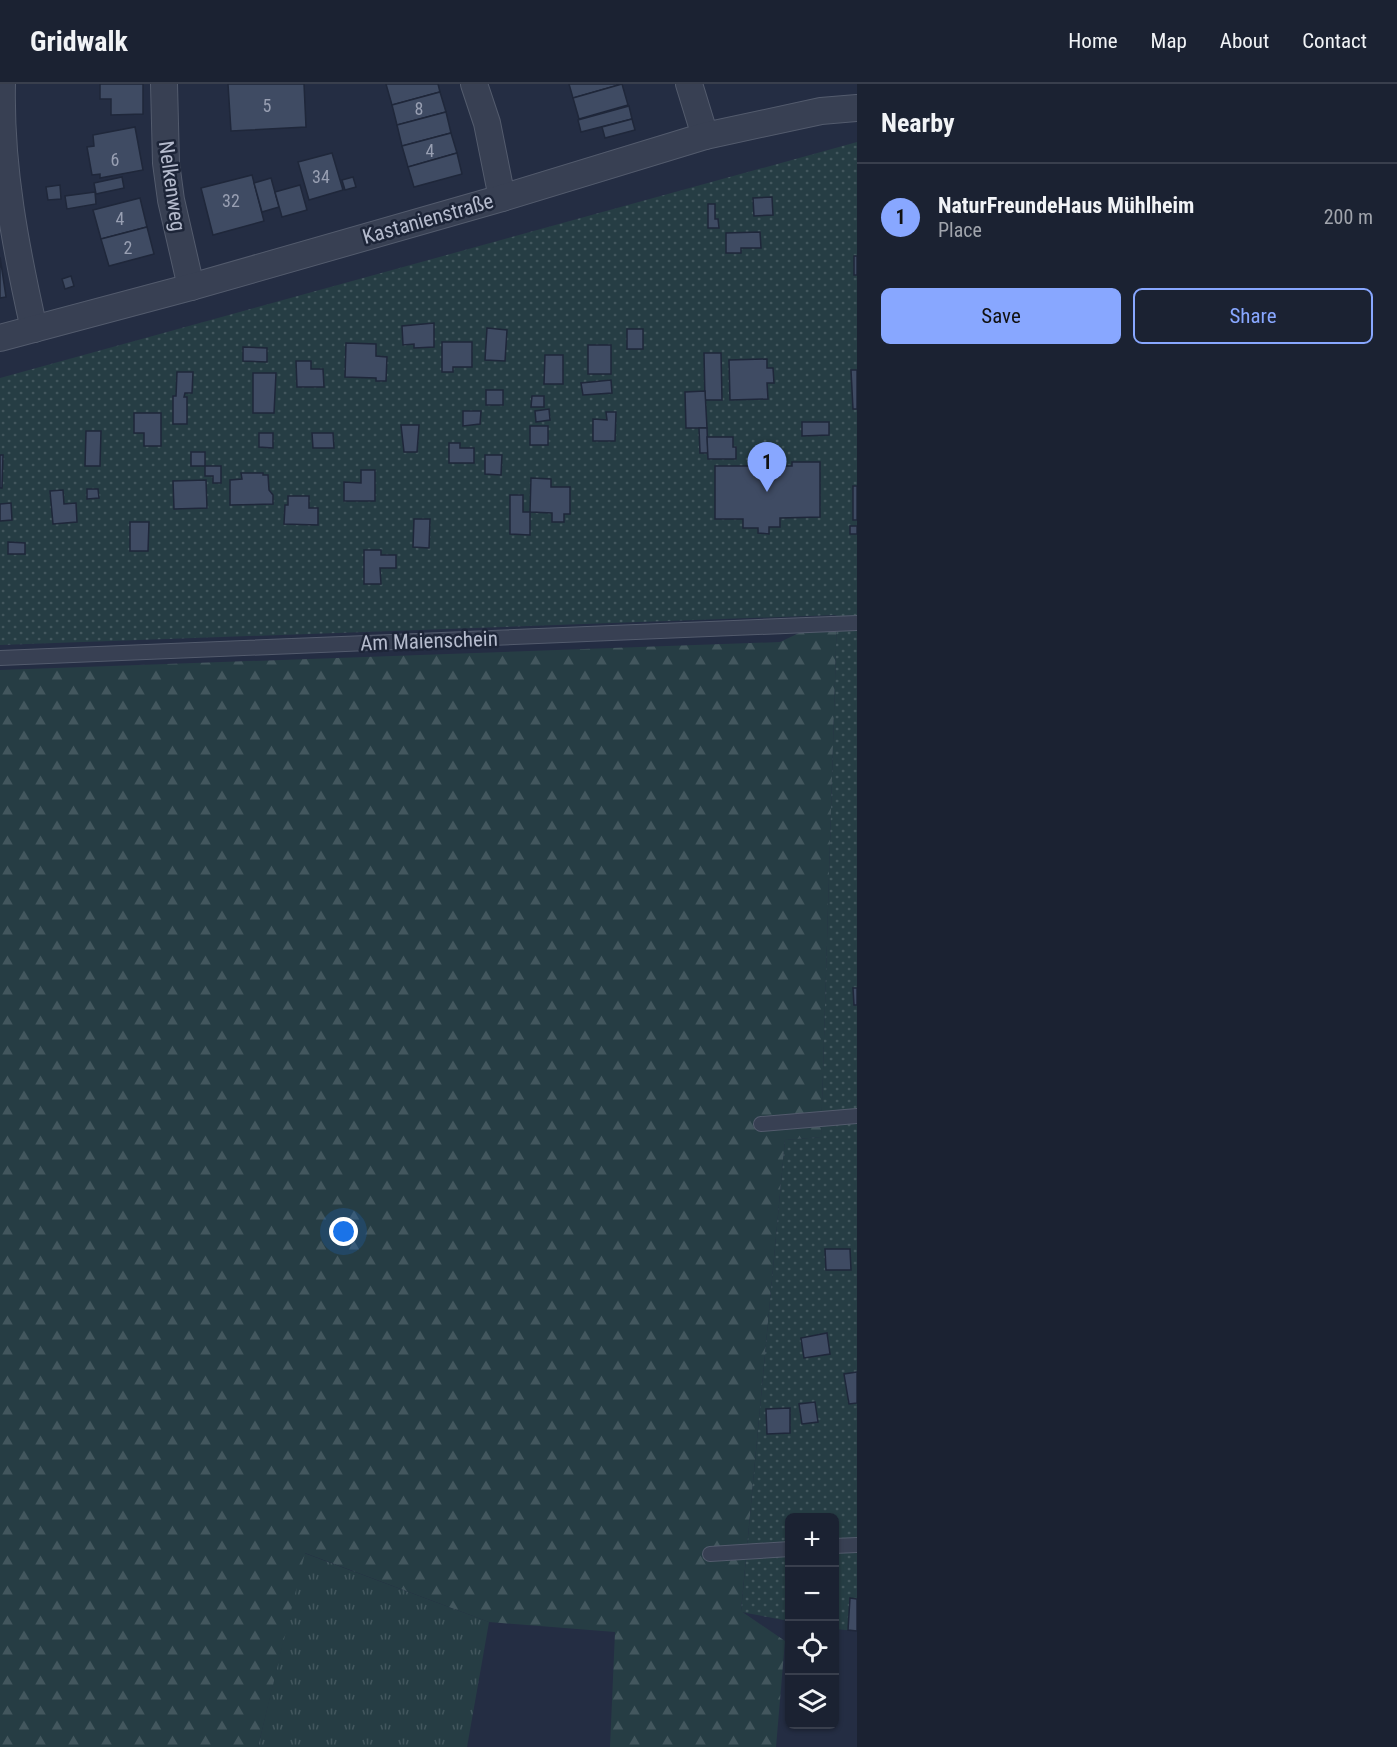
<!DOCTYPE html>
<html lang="en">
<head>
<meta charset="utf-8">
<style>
	:root { --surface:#1b2232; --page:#242a3a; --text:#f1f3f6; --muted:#a0a4ac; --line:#393f4d; --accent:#88a7ff }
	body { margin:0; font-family:"Roboto Condensed",sans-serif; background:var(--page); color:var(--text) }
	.controls { position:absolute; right:18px; bottom:18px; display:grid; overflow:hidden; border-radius:9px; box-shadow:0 2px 4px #0004 }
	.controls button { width:54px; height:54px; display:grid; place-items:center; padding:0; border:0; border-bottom:2px solid var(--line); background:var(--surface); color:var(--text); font:30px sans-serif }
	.you { position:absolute; left:344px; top:1148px; width:21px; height:21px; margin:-15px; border:4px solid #fff; border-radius:50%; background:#1a73e8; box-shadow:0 0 0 9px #1a73e833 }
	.badge { display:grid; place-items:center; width:39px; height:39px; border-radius:50%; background:var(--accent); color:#111; font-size:20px; font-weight:700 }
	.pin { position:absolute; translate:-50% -50px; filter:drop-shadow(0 2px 3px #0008) }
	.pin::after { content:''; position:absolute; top:32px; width:21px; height:18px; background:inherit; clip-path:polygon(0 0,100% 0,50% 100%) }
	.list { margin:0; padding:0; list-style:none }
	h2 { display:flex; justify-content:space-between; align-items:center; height:78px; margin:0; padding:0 24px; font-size:26px }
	h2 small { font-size:20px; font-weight:400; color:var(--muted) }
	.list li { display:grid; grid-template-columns:39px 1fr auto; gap:18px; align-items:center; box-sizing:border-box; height:108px; padding:0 24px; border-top:2px solid var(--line) }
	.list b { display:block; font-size:22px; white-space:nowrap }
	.list p { margin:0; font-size:20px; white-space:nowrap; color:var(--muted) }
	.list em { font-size:20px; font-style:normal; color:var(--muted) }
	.actions { display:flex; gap:12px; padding:18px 24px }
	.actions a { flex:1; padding:14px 0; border:2px solid var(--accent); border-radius:9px; text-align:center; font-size:21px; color:var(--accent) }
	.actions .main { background:var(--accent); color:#111 }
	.icon { flex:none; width:33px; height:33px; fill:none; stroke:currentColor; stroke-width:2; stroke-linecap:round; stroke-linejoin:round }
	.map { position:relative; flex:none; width:857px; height:1663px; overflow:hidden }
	header { display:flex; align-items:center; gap:36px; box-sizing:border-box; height:84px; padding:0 30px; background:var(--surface); border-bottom:2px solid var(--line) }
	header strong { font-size:28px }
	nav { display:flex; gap:33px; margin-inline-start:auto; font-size:21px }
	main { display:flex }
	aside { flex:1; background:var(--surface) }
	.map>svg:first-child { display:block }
	.grass { fill:url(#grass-tufts) }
	.forest { fill:url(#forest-firs) }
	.garden { fill:url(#garden-dots) }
	.building { fill:#3f4b63; stroke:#1f273a; stroke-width:1.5 }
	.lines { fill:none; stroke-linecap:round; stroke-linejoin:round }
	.lane-casing { stroke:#535b6d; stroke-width:16 }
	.street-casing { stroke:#535b6d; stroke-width:28 }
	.lane { stroke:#384053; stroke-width:14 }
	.street { stroke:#384053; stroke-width:26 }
	.labels { text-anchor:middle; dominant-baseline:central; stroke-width:5; stroke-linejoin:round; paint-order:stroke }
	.number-label { font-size:18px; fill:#989fb2 }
	.street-label { font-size:21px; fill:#b5bbcd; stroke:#1d2538 }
</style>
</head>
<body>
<header>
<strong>Gridwalk</strong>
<nav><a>Home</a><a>Map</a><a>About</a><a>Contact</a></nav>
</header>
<main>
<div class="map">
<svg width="857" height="1663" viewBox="0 0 857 1663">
	<defs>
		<pattern id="grass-tufts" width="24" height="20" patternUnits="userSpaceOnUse" patternTransform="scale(1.5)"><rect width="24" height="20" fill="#263d44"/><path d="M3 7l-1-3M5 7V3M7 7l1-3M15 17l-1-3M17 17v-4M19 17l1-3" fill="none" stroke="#43575e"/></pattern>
		<pattern id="forest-firs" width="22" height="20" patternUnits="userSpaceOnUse" patternTransform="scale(1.5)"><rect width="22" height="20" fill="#263d44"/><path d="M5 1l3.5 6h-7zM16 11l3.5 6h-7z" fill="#43575e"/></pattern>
		<pattern id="garden-dots" width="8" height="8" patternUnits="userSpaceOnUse" patternTransform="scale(1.5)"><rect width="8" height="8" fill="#263d44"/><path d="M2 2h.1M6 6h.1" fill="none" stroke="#43575e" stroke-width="1.8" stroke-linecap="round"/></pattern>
	</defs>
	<rect width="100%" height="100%" fill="#242d43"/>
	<polygon class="grass" points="304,1469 489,1538 467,1663 258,1663"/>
	<polygon class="forest" points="837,531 821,1053 785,1056 741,1527 785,1557 776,1663 610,1663 615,1548 489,1538 305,1469 258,1663 0,1663 0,586 780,558"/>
	<polygon class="garden" points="857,58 857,1547 835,1545 834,1434 790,1434 789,1537 741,1528 785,1056 821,1053 837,531 0,561 0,294"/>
	<g class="building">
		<polygon points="100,0 143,0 143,30 111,31 111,15 100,15"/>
		<polygon points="228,0 304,0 306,43 231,47"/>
		<polygon points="386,0 438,0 440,8 392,21"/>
		<polygon points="569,0 622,0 573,14"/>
		<polygon points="622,0 628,21 579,35 573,14"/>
		<polygon points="440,8 446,28 397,41 392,21"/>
		<polygon points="629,22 632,35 581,48 578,36"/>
		<polygon points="446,28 451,49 402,62 397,41"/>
		<polygon points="632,35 635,46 605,54 602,43"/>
		<polygon points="135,43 143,86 100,94 100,90 92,91 87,63 94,62 93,51"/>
		<polygon points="451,49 457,69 408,83 402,62"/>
		<polygon points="332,69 343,106 309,116 298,78"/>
		<polygon points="457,69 462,90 414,103 408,83"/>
		<polygon points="252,91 264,137 213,151 201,104"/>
		<polygon points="122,93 124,104 96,110 94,99"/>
		<polygon points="353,93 356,103 345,106 342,96"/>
		<polygon points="271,94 279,123 262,128 254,99"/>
		<polygon points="60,101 61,115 48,116 46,103"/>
		<polygon points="300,101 307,126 282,133 275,108"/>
		<polygon points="95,108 96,120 67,125 65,112"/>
		<polygon points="772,113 773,131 754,132 753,114"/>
		<polygon points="140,114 147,143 101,155 93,126"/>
		<polygon points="708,120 715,120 715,135 718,135 719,144 708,144"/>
		<polygon points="147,143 154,170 109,182 101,155"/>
		<polygon points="760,148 761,164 741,164 741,169 726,169 726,149"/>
		<rect x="854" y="172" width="3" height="19"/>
		<polygon points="0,173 6,213 0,214"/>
		<polygon points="71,192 74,202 65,205 62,195"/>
		<polygon points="434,239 434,263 414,264 414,260 403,261 402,242"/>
		<polygon points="487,244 507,246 505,277 485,276"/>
		<rect x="627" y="245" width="16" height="20"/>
		<polygon points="442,258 472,258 472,283 453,283 453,288 442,288"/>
		<polygon points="346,259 376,260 376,272 387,273 386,297 376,297 376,294 345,293"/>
		<rect x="588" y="261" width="23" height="29"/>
		<polygon points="243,263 267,264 267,278 243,277"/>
		<polygon points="704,269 721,269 722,316 705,316"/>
		<polygon points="545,271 563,271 563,300 544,300"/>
		<polygon points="767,275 767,284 773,284 774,299 767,299 768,315 730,316 729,276"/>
		<polygon points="296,277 311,277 311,285 323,285 324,303 297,303"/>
		<polygon points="851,286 857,286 857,325 853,325"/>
		<polygon points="177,288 193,288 192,309 185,309 184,313 187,313 187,340 173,340 173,312 176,312"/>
		<polygon points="253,289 276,289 274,329 253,329"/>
		<polygon points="611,296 612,309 583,311 581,299"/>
		<rect x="486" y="306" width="17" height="15"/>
		<polygon points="705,307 707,344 686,344 685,308"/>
		<polygon points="532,312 544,312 544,323 531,323"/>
		<polygon points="549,325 550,336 536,338 535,327"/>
		<polygon points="463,327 481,327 480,340 463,342"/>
		<polygon points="606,328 616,328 615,357 593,357 593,335 607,336"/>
		<polygon points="134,329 161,329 161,362 144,362 144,349 134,349"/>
		<polygon points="802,338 829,338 829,351 802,352"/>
		<polygon points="401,341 419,341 417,368 404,368"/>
		<rect x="530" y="342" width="18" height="19"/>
		<polygon points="699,344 707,344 708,369 700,369"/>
		<polygon points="86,347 101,347 100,382 85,382"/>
		<polygon points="259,349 273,349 273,364 259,363"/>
		<polygon points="312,349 333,349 334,364 313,364"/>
		<polygon points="707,353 733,353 733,363 736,363 736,375 708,375"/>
		<polygon points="449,359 460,359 460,364 474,364 474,379 449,379"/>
		<rect x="191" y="368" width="14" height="14"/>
		<polygon points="0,371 3,371 2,404 0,404"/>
		<polygon points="485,371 502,371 501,391 485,390"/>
		<polygon points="792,378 820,378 820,433 780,434 780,443 769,443 769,450 758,449 758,444 743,444 743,435 715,435 715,382 792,382"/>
		<polygon points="205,382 221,382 221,399 213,399 213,392 205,392"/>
		<polygon points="361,386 375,386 375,417 344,417 344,398 361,399"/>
		<polygon points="241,389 263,389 263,391 268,391 269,406 273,411 273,420 230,421 230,396 242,395"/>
		<polygon points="531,394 551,395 551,403 570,403 570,430 564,430 564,438 552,438 552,429 530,428"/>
		<polygon points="206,396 207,424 174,425 173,397"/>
		<rect x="853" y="402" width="4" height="34"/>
		<polygon points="87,405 98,405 99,414 87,415"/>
		<polygon points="63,406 64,420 76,419 77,438 53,440 50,407"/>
		<polygon points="510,411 523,411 523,428 530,428 530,451 510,450"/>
		<polygon points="288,412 309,412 309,424 318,424 318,441 284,440 285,421 288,421"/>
		<polygon points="11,419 12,436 0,437 0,420"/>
		<polygon points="414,435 430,435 429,464 413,463"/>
		<polygon points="130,438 149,438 148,467 130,467"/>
		<rect x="850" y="442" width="7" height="8"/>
		<polygon points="8,458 25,459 25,470 8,470"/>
		<polygon points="364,466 381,466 381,471 396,471 396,484 380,484 381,500 364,500"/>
		<polygon points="853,904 857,904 857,921 854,921"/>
		<polygon points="825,1165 850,1165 851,1186 826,1186"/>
		<polygon points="827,1249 830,1270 804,1274 801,1254"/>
		<polygon points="857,1288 857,1319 849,1320 844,1290"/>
		<polygon points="815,1318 818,1338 802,1340 799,1320"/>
		<polygon points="790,1324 790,1349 767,1350 766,1325"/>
		<polygon points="850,1514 857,1515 857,1547 848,1546"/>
	</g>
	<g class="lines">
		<g class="lane-casing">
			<g id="lane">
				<polyline points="0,574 857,539"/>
				<polyline points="761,1040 857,1032"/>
				<polyline points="834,1462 857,1461"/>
				<polyline points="710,1470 790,1465"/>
			</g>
		</g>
		<g class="street-casing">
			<g id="street">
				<path d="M2 0C0 83 16 165 34 245"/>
				<polyline points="164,0 166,79 171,116 191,203"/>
				<polyline points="474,0 487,39 502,114"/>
				<polyline points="689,0 705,52"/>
				<polyline points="0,254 191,203 502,114 705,52 821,27 857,24"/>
			</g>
		</g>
		<use href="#lane" class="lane"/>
		<use href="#street" class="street"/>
	</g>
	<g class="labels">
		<g class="number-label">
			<text x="267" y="21">5</text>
			<text x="419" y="24">8</text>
			<text x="430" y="66">4</text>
			<text x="115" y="75">6</text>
			<text x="321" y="92">34</text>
			<text x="231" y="116">32</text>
			<text x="120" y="134">4</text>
			<text x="128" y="163">2</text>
		</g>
		<g class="street-label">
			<text transform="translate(172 102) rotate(82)">Nelkenweg</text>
			<text transform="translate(428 135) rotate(-16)">Kastanienstraße</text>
			<text transform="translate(429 557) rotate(-2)">Am Maienschein</text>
		</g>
	</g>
</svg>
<div class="controls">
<button>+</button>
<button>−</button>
<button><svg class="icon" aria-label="locate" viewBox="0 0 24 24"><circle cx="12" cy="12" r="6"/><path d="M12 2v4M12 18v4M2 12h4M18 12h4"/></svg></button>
<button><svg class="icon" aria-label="layers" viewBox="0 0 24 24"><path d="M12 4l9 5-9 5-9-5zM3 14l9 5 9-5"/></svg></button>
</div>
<div class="you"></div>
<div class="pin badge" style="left:767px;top:408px">1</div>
</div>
<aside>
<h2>Nearby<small></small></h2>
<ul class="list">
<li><span class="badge">1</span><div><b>NaturFreundeHaus Mühlheim</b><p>Place</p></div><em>200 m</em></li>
</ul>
<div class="actions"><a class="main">Save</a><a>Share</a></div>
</aside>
</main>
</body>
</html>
